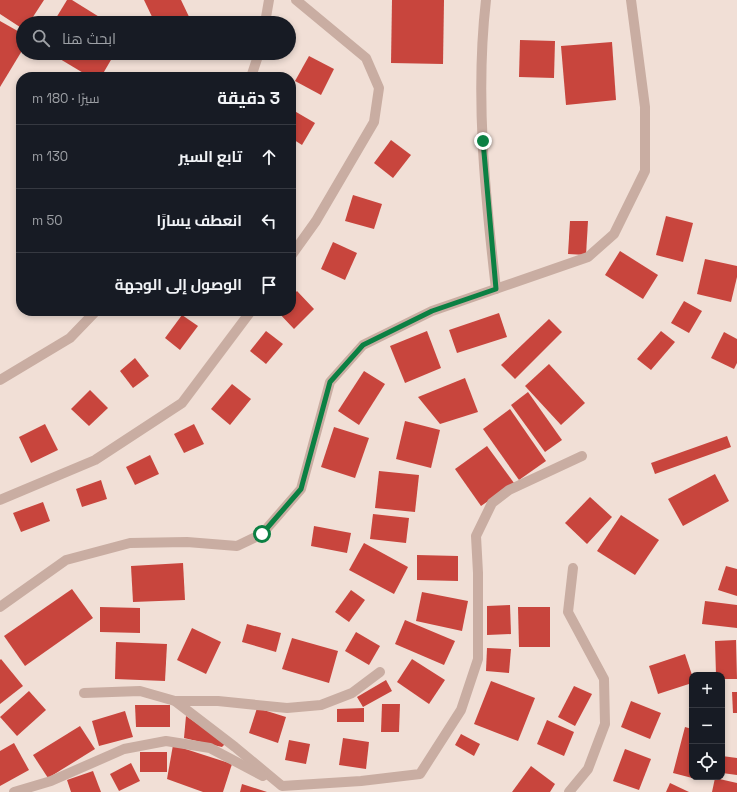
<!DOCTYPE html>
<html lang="ar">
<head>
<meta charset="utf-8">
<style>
	:root { --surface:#171b24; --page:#20242c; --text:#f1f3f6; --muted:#9ea1a6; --line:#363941 }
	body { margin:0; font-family:"Space Grotesk",Cairo,sans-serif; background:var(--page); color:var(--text); direction:rtl }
	.controls { position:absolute; right:12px; bottom:12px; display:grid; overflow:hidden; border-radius:8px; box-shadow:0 2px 6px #0003 }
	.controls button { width:36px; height:36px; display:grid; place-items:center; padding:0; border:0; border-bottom:1px solid var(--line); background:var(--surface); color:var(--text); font:20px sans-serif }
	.stop { position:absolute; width:12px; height:12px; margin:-9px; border:3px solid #0b8043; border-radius:50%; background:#fff }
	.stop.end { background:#0b8043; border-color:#fff; box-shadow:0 1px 4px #0008 }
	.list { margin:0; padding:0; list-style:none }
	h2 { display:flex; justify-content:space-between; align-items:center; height:52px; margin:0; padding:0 16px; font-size:17px }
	h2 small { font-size:13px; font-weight:400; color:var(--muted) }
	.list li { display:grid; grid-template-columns:26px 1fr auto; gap:12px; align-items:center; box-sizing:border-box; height:64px; padding:0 16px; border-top:1px solid var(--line) }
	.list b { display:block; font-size:15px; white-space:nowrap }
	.list em { font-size:13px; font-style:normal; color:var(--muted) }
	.icon { flex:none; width:22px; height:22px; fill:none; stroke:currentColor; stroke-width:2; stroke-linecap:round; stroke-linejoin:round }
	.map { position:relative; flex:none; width:737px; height:792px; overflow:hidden; direction:ltr }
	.search { position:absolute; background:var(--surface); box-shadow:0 2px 6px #0003; left:16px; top:16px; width:280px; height:44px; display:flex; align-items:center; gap:10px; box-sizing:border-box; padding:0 14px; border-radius:22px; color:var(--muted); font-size:15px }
	.panel { position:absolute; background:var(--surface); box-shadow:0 2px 6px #0003; left:16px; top:72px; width:280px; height:244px; border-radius:16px; direction:rtl }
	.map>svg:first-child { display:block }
	.building { fill:#c8453d }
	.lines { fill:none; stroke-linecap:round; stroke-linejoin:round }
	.minor { stroke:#c9ada2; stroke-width:10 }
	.route { stroke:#0b8043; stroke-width:5 }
</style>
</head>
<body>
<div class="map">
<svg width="737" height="792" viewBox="0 0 737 792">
	<rect width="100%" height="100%" fill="#f1dfd6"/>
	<g class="building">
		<polygon points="0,0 44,0 29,23 23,23 23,29 0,14"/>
		<polygon points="67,0 72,0 109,23 53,23"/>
		<polygon points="144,0 181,0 192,23 155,23"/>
		<polygon points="392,0 444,0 443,64 391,63"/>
		<polygon points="0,21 23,34 23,49 0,87"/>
		<polygon points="520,40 555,41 554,78 519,77"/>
		<polygon points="612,42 616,100 566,105 561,46"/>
		<polygon points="50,53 115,53 101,77 90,77"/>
		<polygon points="169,53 183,53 171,59"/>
		<polygon points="309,56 334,69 321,95 295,81"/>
		<polygon points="291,109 315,123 302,145 291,138"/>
		<polygon points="391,140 411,155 393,178 374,163"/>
		<polygon points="353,195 382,204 374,229 345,221"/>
		<polygon points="666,216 693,223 683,262 656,255"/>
		<polygon points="570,221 588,221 586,255 568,254"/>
		<polygon points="333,242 357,253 345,280 321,269"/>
		<polygon points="620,251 658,275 643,299 605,275"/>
		<polygon points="705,259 737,266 737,277 731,302 697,294"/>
		<polygon points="297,291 314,309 294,329 277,311 291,311 291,297"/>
		<polygon points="684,301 702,311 689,333 671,323"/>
		<polygon points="499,313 507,337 457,353 449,330"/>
		<polygon points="182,315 198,326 180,350 165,338"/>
		<polygon points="549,319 562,332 515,379 501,365"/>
		<polygon points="266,331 283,344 266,364 250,351"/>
		<polygon points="427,331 441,368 405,383 390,346"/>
		<polygon points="661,331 675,342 651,370 637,359"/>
		<polygon points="724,332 737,339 737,363 734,369 711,358"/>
		<polygon points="135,358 149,376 133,388 120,371"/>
		<polygon points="549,364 585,403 561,425 525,386"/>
		<polygon points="364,371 385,384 359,425 338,411"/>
		<polygon points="465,378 478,412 440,424 418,397"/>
		<polygon points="232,384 251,399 230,425 211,409"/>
		<polygon points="90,390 108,408 89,426 71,409"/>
		<polygon points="528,392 562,440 545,452 511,405"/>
		<polygon points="510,409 546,461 519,480 483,429"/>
		<polygon points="405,421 440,430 431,468 396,459"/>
		<polygon points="45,424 58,450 31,463 19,437"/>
		<polygon points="194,424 204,444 184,453 174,434"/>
		<polygon points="334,427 369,438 355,478 321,467"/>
		<polygon points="727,436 731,447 655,474 651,463"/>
		<polygon points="487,446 514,483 481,506 455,469"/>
		<polygon points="150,455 159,474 135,485 126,467"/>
		<polygon points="379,471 419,475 415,512 375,508"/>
		<polygon points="715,474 729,501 683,526 668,499"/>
		<polygon points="101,480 107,499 82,507 76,489"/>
		<polygon points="590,497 612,517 587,544 565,523"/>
		<polygon points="43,502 50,521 21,532 13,513"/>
		<polygon points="373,514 409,518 406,543 370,539"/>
		<polygon points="621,515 659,540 635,575 597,551"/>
		<polygon points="314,526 351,533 347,553 311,546"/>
		<polygon points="364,543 408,567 394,594 349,570"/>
		<polygon points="417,555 458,556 458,581 417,580"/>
		<polygon points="183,563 185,600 133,602 131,566"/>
		<polygon points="726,566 737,569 737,596 718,590"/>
		<polygon points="72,589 93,618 25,666 4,636"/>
		<polygon points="351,590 365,600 349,622 335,612"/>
		<polygon points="422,592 468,601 462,631 416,621"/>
		<polygon points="705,601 737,605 737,628 702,624"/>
		<polygon points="510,605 511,634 487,635 487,606"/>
		<polygon points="100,607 140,608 140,633 100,632"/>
		<polygon points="518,607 550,607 550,647 519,647"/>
		<polygon points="405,620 455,641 444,665 395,644"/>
		<polygon points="247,624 281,633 276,652 242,642"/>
		<polygon points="192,628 221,642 206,674 177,660"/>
		<polygon points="356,632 380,646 369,665 345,651"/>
		<polygon points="292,638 338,651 329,683 282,669"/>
		<polygon points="736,640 737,679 722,679 722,675 716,675 715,641"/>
		<polygon points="116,642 167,644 165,681 115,679"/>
		<polygon points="487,648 511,649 509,673 486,671"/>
		<polygon points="685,654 692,675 692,683 658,694 649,666"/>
		<polygon points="1,659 23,686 0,704 0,660"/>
		<polygon points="412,659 445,680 429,704 397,682"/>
		<polygon points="386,680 392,691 363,707 357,697"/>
		<polygon points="491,681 535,698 518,741 474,724"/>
		<polygon points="574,686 592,694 575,726 558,717"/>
		<polygon points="29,691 46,710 17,736 0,717"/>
		<polygon points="732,692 737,692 737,713 733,713"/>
		<polygon points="631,701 661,713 650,739 621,727"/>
		<polygon points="382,704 400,704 399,732 381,732"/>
		<polygon points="135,705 170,705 170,727 136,727"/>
		<polygon points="257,708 286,717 278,743 249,733"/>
		<polygon points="364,708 364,722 337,722 337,709"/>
		<polygon points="125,711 133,737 99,746 92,721"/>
		<polygon points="186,716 226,743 222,747 184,738"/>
		<polygon points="547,720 574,732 564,756 537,744"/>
		<polygon points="80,726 95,749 48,778 33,755"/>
		<polygon points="685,727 692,729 692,777 697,777 696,779 673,773"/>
		<polygon points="461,734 480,744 474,756 455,745"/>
		<polygon points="343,738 369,742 366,769 339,765"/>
		<polygon points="289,740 310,744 306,764 285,760"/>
		<polygon points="14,743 29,770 0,786 0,751"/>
		<polygon points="173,745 232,764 223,792 203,792 167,779"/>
		<polygon points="625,749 651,759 639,790 613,781"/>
		<rect x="140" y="752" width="27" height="20"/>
		<polygon points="722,756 737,758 737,775 722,773"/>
		<polygon points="131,763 140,781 119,791 110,774"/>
		<polygon points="531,766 555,784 550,792 512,792"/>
		<polygon points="93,771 101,792 71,792 67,780"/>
		<polygon points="715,778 737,783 737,792 712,792"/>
		<polygon points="670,783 689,792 666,792"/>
		<polygon points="242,784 267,792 240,792"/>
	</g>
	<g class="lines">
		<g class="minor">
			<path d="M486 0C475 95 485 194 496 289"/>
			<polyline points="265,23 269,0"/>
			<polyline points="251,77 259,53"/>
			<polyline points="291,256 316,221 374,122 379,88 366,58 296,0"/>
			<polyline points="0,380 70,338 96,311"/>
			<polyline points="0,500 95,460 182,403 251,311"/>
			<polyline points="0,607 66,560 130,543 187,542 237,546 262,534 301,489 330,382 363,345 432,311 588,257 614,234 645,171 645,107 631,0"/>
			<polyline points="84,693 140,691 175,701 235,747 282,786 361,781 420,774 461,710 478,659 478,573 476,536 492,503 509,490 582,456"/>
			<polyline points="175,701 218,701 287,708 321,705 352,693 380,672"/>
			<polyline points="14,792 51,781 124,749 166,741 210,748 263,776"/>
			<polyline points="569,792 588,769 605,724 604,679 568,612 573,568"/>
		</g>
	</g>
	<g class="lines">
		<polyline class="route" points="262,534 301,489 330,382 363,345 432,311 496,289 483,141"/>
	</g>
</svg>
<div class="controls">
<button>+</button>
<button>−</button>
<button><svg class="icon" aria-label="locate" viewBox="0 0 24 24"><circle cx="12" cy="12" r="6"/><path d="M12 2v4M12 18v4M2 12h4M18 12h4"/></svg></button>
</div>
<div class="stop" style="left:262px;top:534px"></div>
<div class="stop end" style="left:483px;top:141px"></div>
<div class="search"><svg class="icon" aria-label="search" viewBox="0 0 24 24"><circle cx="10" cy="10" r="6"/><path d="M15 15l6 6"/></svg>ابحث هنا</div>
<section class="panel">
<h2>3 دقيقة<small>سيرًا · 180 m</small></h2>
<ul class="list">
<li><svg class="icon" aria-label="ahead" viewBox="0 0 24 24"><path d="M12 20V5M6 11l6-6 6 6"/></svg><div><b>تابع السير</b></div><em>130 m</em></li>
<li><svg class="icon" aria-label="left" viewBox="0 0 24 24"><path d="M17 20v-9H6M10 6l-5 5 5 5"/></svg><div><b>انعطف يسارًا</b></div><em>50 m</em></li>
<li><svg class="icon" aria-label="arrive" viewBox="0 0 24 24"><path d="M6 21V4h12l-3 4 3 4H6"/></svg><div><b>الوصول إلى الوجهة</b></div></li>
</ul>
</section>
</div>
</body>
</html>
